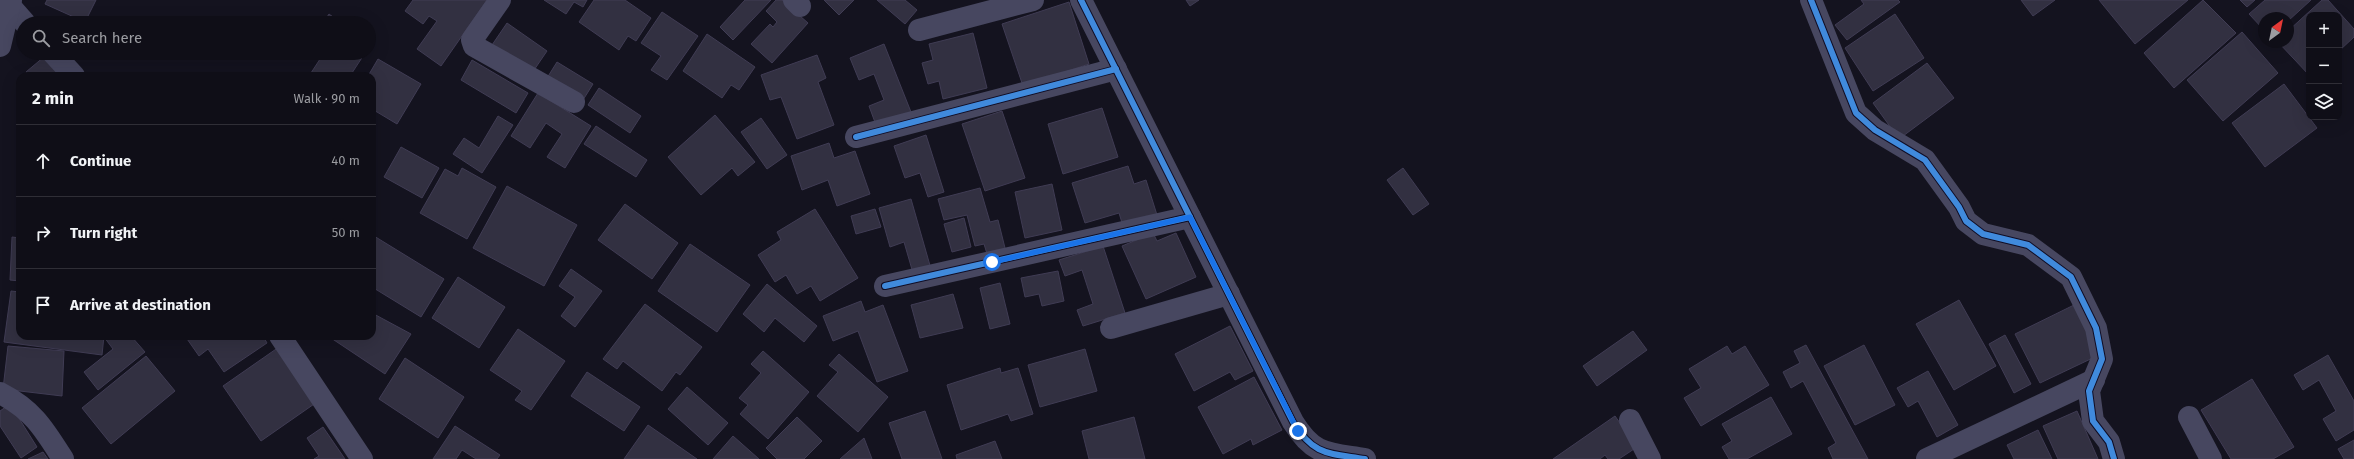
<!DOCTYPE html>
<html lang="en">
<head>
<meta charset="utf-8">
<style>
	:root { --surface:#0f0e17; --page:#1d1c24; --text:#f1f3f6; --muted:#9b9ca1; --line:#2f2e36 }
	body { margin:0; font-family:"Fira Sans",sans-serif; background:var(--page); color:var(--text) }
	.controls { position:absolute; right:12px; top:12px; display:grid; overflow:hidden; border-radius:8px; box-shadow:0 4px 16px #0002 }
	.controls button { width:36px; height:36px; display:grid; place-items:center; padding:0; border:0; border-bottom:1px solid var(--line); background:var(--surface); color:var(--text); font:20px sans-serif }
	.compass { position:absolute; left:2258px; top:12px; width:36px; height:36px; border-radius:50%; background:var(--surface); box-shadow:0 4px 16px #0002; rotate:33deg }
	.stop { position:absolute; width:12px; height:12px; margin:-9px; border:3px solid #1a73e8; border-radius:50%; background:#fff }
	.stop.end { background:#1a73e8; border-color:#fff; box-shadow:0 1px 4px #0008 }
	.list { margin:0; padding:0; list-style:none }
	h2 { display:flex; justify-content:space-between; align-items:center; height:52px; margin:0; padding:0 16px; font-size:17px }
	h2 small { font-size:13px; font-weight:400; color:var(--muted) }
	.list li { display:grid; grid-template-columns:26px 1fr auto; gap:12px; align-items:center; box-sizing:border-box; height:72px; padding:0 16px; border-top:1px solid var(--line) }
	.list b { display:block; font-size:15px; white-space:nowrap }
	.list em { font-size:13px; font-style:normal; color:var(--muted) }
	.icon { flex:none; width:22px; height:22px; fill:none; stroke:currentColor; stroke-width:2; stroke-linecap:round; stroke-linejoin:round }
	.map { position:relative; flex:none; width:2354px; height:459px; overflow:hidden }
	.search { position:absolute; background:var(--surface); box-shadow:0 4px 16px #0002; left:16px; top:16px; width:360px; height:44px; display:flex; align-items:center; gap:10px; box-sizing:border-box; padding:0 14px; border-radius:22px; color:var(--muted); font-size:15px }
	.panel { position:absolute; background:var(--surface); box-shadow:0 4px 16px #0002; left:16px; top:72px; width:360px; height:268px; border-radius:12px }
	.map>svg:first-child { display:block }
	.building { fill:#323041; stroke:#403c54 }
	.lines { fill:none; stroke-linecap:round; stroke-linejoin:round }
	.minor { stroke:#474760; stroke-width:22 }
	.cycleway-casing { stroke:#100d25; stroke-width:8 }
	.cycleway { stroke:#408adc; stroke-width:6 }
	.route { stroke:#1a73e8; stroke-width:5 }
</style>
</head>
<body>
<div class="map">
<svg width="2354" height="459" viewBox="0 0 2354 459">
	<rect width="100%" height="100%" fill="#14131f"/>
	<g class="building">
		<polygon points="47,0 96,0 85,22 45,4"/>
		<polygon points="413,0 487,0 441,66 417,49 437,21 429,16 423,24 405,11"/>
		<polygon points="544,0 587,0 583,7 574,2 566,14"/>
		<polygon points="594,0 625,0 651,18 636,41 628,36 619,50 579,22"/>
		<polygon points="745,0 771,0 733,40 720,27"/>
		<polygon points="776,0 782,0 808,23 772,63 751,44 770,24 773,27 777,22 766,11"/>
		<polygon points="824,0 854,0 839,15"/>
		<polygon points="877,0 905,0 917,10 905,24"/>
		<polygon points="1186,0 1199,0 1190,6"/>
		<polygon points="1861,0 1898,0 1900,2 1847,40 1835,25 1864,4"/>
		<polygon points="2021,0 2055,0 2033,16"/>
		<polygon points="2099,0 2188,0 2135,44"/>
		<polygon points="2203,0 2236,33 2174,88 2144,53"/>
		<polygon points="2240,0 2255,0 2247,7"/>
		<polygon points="2265,0 2311,0 2288,21 2288,18 2264,18 2264,30 2249,14"/>
		<polygon points="2322,0 2328,0 2354,29 2354,37 2339,51 2339,15 2309,15 2309,75 2278,42 2288,42 2288,31"/>
		<polygon points="1069,2 1089,64 1023,86 1002,24"/>
		<polygon points="662,12 698,36 667,80 651,70 661,56 641,43"/>
		<polygon points="329,14 341,23 323,23"/>
		<polygon points="1895,14 1924,58 1873,91 1845,48"/>
		<polygon points="507,23 547,51 532,73 492,45"/>
		<polygon points="2242,32 2278,73 2223,121 2187,80"/>
		<polygon points="973,33 987,88 943,99 939,81 928,84 922,63 933,60 929,44"/>
		<polygon points="707,34 755,67 739,90 731,85 722,98 683,71"/>
		<polygon points="884,44 911,112 876,125 869,106 884,100 874,74 859,80 850,58"/>
		<polygon points="324,53 365,53 350,76 309,76"/>
		<polygon points="817,55 826,78 818,82 834,125 797,139 781,97 770,100 761,75"/>
		<polygon points="45,56 63,76 29,76 26,72"/>
		<polygon points="378,59 421,84 397,124 372,109 372,76 368,76"/>
		<polygon points="472,60 528,93 516,113 461,80"/>
		<polygon points="557,62 593,84 583,100 547,78"/>
		<polygon points="1927,63 1954,98 1899,139 1873,103"/>
		<polygon points="2284,84 2317,128 2265,167 2232,123"/>
		<polygon points="599,88 641,116 630,133 588,105"/>
		<polygon points="538,93 591,126 565,168 547,157 562,134 546,123 530,148 511,136"/>
		<polygon points="1102,108 1118,157 1063,174 1048,124"/>
		<polygon points="1002,111 1025,178 985,191 962,124"/>
		<polygon points="715,115 755,162 738,176 732,168 701,195 668,157"/>
		<polygon points="498,116 513,125 482,173 453,154 464,138 479,148"/>
		<polygon points="761,118 787,155 767,169 741,132"/>
		<polygon points="596,126 647,160 636,177 584,144"/>
		<polygon points="926,135 944,192 928,197 920,173 905,178 894,146"/>
		<polygon points="829,143 834,158 855,151 870,194 837,206 828,180 802,190 791,156"/>
		<polygon points="401,147 439,168 422,198 384,177"/>
		<polygon points="1128,166 1134,184 1146,180 1157,215 1123,226 1119,213 1085,223 1072,183"/>
		<polygon points="462,168 496,187 467,239 420,213 445,169 458,176"/>
		<polygon points="1403,168 1429,204 1413,215 1387,180"/>
		<polygon points="1052,184 1062,230 1025,238 1015,192"/>
		<polygon points="507,186 577,225 544,286 473,248"/>
		<polygon points="980,188 990,222 998,220 1006,252 988,257 984,244 975,246 967,215 944,220 938,199"/>
		<polygon points="911,199 931,269 913,273 904,242 890,247 879,208"/>
		<polygon points="625,204 678,243 652,279 598,240"/>
		<polygon points="815,209 858,278 820,301 811,286 797,294 786,275 775,282 758,255 781,240 777,232"/>
		<polygon points="875,209 881,227 856,234 851,216"/>
		<polygon points="964,218 971,247 952,252 944,224"/>
		<polygon points="1153,233 1157,241 1176,233 1196,277 1146,299 1122,246"/>
		<polygon points="374,236 444,279 421,317 372,287 372,240"/>
		<polygon points="12,237 20,238 20,281 10,280"/>
		<polygon points="690,244 750,285 717,332 658,291"/>
		<polygon points="1103,246 1125,313 1083,326 1077,310 1093,304 1082,270 1065,276 1059,260"/>
		<polygon points="571,269 602,291 575,327 561,316 575,297 559,286"/>
		<polygon points="1058,271 1064,301 1042,306 1039,294 1025,297 1021,278"/>
		<polygon points="458,277 505,307 479,348 432,318"/>
		<polygon points="1000,283 1010,324 990,329 980,288"/>
		<polygon points="767,284 817,326 804,342 775,318 764,332 743,314"/>
		<polygon points="11,291 20,292 20,336 104,336 102,355 4,342"/>
		<polygon points="953,294 963,328 920,338 911,305"/>
		<polygon points="1959,300 1996,366 1954,390 1916,324"/>
		<polygon points="861,301 865,312 883,305 908,371 877,382 858,331 833,341 823,316"/>
		<polygon points="645,304 702,347 680,375 676,372 662,391 623,361 617,369 603,359"/>
		<polygon points="2074,305 2099,355 2040,383 2015,334"/>
		<polygon points="372,313 411,334 385,374 328,336 372,336"/>
		<polygon points="1230,326 1253,371 1235,380 1230,372 1194,391 1175,354"/>
		<polygon points="518,329 565,361 531,410 515,400 522,391 490,370"/>
		<polygon points="1633,331 1647,350 1597,386 1583,366"/>
		<polygon points="2005,335 2031,384 2014,393 1989,344"/>
		<polygon points="106,336 131,336 145,352 98,390 84,372 113,349 104,337"/>
		<polygon points="185,336 263,336 267,343 224,372 208,349 199,356"/>
		<polygon points="1806,345 1868,459 1833,459 1828,448 1836,443 1803,381 1791,388 1783,372 1800,363 1794,351"/>
		<polygon points="1864,345 1895,405 1855,425 1824,366"/>
		<polygon points="8,346 64,351 62,396 3,389"/>
		<polygon points="1727,346 1732,354 1745,346 1769,385 1701,426 1684,398 1701,388 1689,369"/>
		<polygon points="279,347 317,402 261,441 223,386"/>
		<polygon points="1085,349 1097,391 1040,407 1028,365"/>
		<polygon points="763,351 809,392 768,439 740,414 748,405 739,398 761,373 751,364"/>
		<polygon points="839,354 888,397 858,432 817,396 838,372 829,365"/>
		<polygon points="2328,355 2354,401 2354,430 2336,441 2323,419 2336,411 2319,380 2303,390 2294,375"/>
		<polygon points="146,356 175,391 111,444 82,408"/>
		<polygon points="405,358 464,397 438,438 379,399"/>
		<polygon points="1000,368 1001,373 1018,368 1033,414 1011,421 1008,414 961,430 947,385"/>
		<polygon points="1928,371 1958,425 1937,437 1918,401 1908,407 1897,388"/>
		<polygon points="587,372 640,407 624,431 571,396"/>
		<polygon points="1254,377 1282,430 1253,445 1251,439 1223,454 1198,407"/>
		<polygon points="2252,379 2294,447 2273,459 2231,459 2201,410"/>
		<polygon points="687,387 728,423 708,445 668,409"/>
		<polygon points="1771,397 1792,434 1747,459 1729,459 1722,447 1732,441 1722,424"/>
		<polygon points="10,404 37,447 21,458 0,426 0,411"/>
		<polygon points="925,411 942,459 902,459 889,423"/>
		<polygon points="2077,411 2098,459 2058,459 2043,426"/>
		<polygon points="1615,416 1637,447 1619,459 1608,459 1605,455 1600,459 1553,459"/>
		<polygon points="797,417 822,441 804,459 777,459 766,448"/>
		<polygon points="1134,417 1145,459 1089,459 1082,431"/>
		<polygon points="648,425 697,459 624,459"/>
		<polygon points="455,426 500,455 497,459 476,459 462,450 456,459 433,459"/>
		<polygon points="323,427 345,459 314,459 319,456 307,438"/>
		<polygon points="2038,430 2052,459 2014,459 2007,445"/>
		<polygon points="733,436 759,459 713,459"/>
		<polygon points="864,438 872,459 840,459"/>
		<polygon points="2354,440 2354,459 2344,459 2338,449"/>
		<polygon points="995,441 1002,459 957,459 956,455"/>
		<polygon points="43,452 48,459 28,459"/>
	</g>
	<g class="lines">
		<g class="minor">
			<polyline points="500,0 472,40 474,46 574,102"/>
			<polyline points="794,0 800,6"/>
			<path d="M1081 0 1293 422C1314 456 1328 453 1365 459"/>
			<polyline points="1811,0 1856,113 1875,130 1925,160 1959,207 1966,221 1983,234 2028,245 2071,277 2096,328 2102,359 2089,391 2093,421 2109,442 2114,459"/>
			<polyline points="10,6 25,23"/>
			<polyline points="919,30 1033,0"/>
			<polyline points="0,46 11,0"/>
			<polyline points="53,53 74,76"/>
			<polyline points="856,137 1116,69"/>
			<polyline points="885,286 1190,217"/>
			<polyline points="1111,328 1229,294"/>
			<polyline points="280,336 362,459"/>
			<path d="M0 393C33 410 44 429 63 459"/>
			<polyline points="2189,417 2211,459"/>
			<polyline points="1630,420 1650,459"/>
			<polyline points="1927,459 2094,380"/>
		</g>
		<g class="cycleway-casing">
			<g id="cycleway">
				<path d="M1081 0 1293 422C1314 456 1328 453 1365 459"/>
				<polyline points="1811,0 1856,113 1875,130 1925,160 1959,207 1966,221 1983,234 2028,245 2071,277 2096,328 2102,359 2089,391 2093,421 2109,442 2114,459"/>
				<polyline points="856,137 1116,69"/>
				<polyline points="885,286 1190,217"/>
			</g>
		</g>
		<use href="#cycleway" class="cycleway"/>
	</g>
	<g class="lines">
		<polyline class="route" points="992,262 1190,217 1298,431"/>
	</g>
</svg>
<div class="controls">
<button>+</button>
<button>−</button>
<button><svg class="icon" aria-label="layers" viewBox="0 0 24 24"><path d="M12 4l9 5-9 5-9-5zM3 14l9 5 9-5"/></svg></button>
</div>
<svg class="compass" viewBox="-18 -18 36 36"><path d="M0-13l5 13h-10z" fill="#e53935"/><path d="M0 13l5-13h-10z" fill="#9b9ca1"/></svg>
<div class="stop" style="left:992px;top:262px"></div>
<div class="stop end" style="left:1298px;top:431px"></div>
<div class="search"><svg class="icon" aria-label="search" viewBox="0 0 24 24"><circle cx="10" cy="10" r="6"/><path d="M15 15l6 6"/></svg>Search here</div>
<section class="panel">
<h2>2 min<small>Walk · 90 m</small></h2>
<ul class="list">
<li><svg class="icon" aria-label="ahead" viewBox="0 0 24 24"><path d="M12 20V5M6 11l6-6 6 6"/></svg><div><b>Continue</b></div><em>40 m</em></li>
<li><svg class="icon" aria-label="right" viewBox="0 0 24 24"><path d="M7 20v-9h11M14 6l5 5-5 5"/></svg><div><b>Turn right</b></div><em>50 m</em></li>
<li><svg class="icon" aria-label="arrive" viewBox="0 0 24 24"><path d="M6 21V4h12l-3 4 3 4H6"/></svg><div><b>Arrive at destination</b></div></li>
</ul>
</section>
</div>
</body>
</html>
